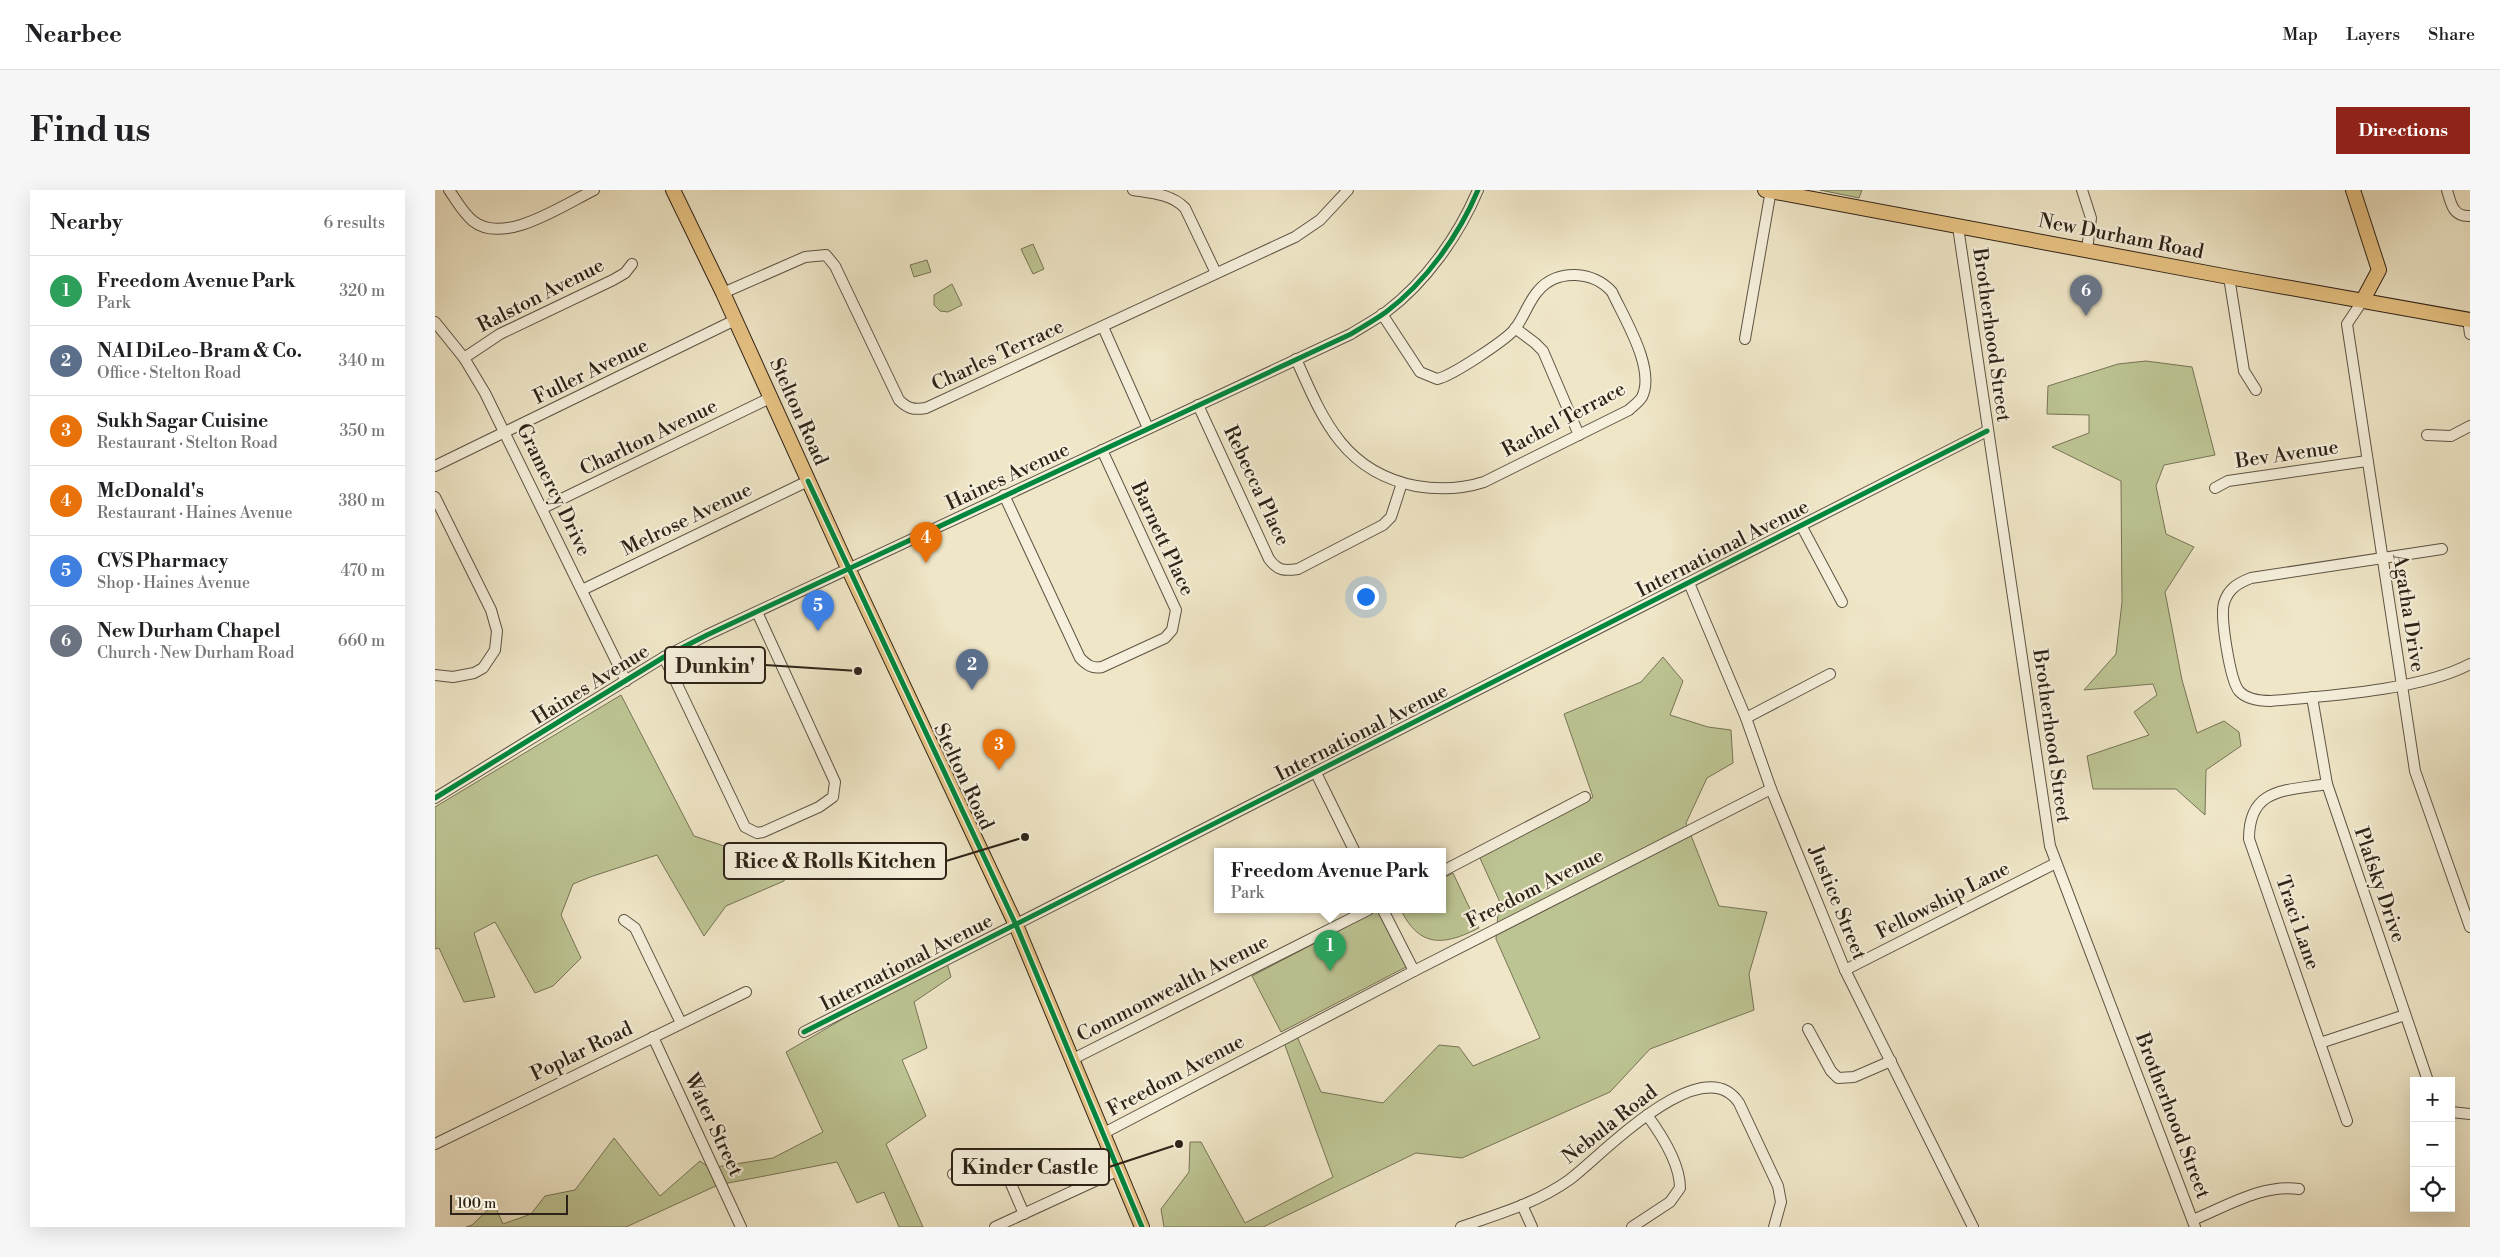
<!DOCTYPE html>
<html lang="en">
<head>
<meta charset="utf-8">
<style>
	:root { --surface:#fff; --page:#f6f6f6; --text:#202124; --muted:#757577; --line:#e0e0e0; --accent:#8f2418 }
	body { margin:0; font-family:"Libre Bodoni",serif; background:var(--page); color:var(--text) }
	.controls { position:absolute; right:15px; bottom:15px; display:grid; overflow:hidden; border-radius:0px; box-shadow:0 5px 20px #0002 }
	.controls button { width:45px; height:45px; display:grid; place-items:center; padding:0; border:0; border-bottom:1px solid var(--line); background:var(--surface); color:var(--text); font:25px sans-serif }
	.scale { position:absolute; left:15px; bottom:12px; width:118px; box-sizing:border-box; padding-left:5px; border:2px solid #2e2318; border-top:0; font-size:14px; line-height:18px; white-space:nowrap; color:#2e2318; -webkit-text-stroke:4px #f5efdb; paint-order:stroke }
	.you { position:absolute; left:930px; top:406px; width:18px; height:18px; margin:-12px; border:4px solid #fff; border-radius:50%; background:#1a73e8; box-shadow:0 0 0 8px #1a73e833 }
	.badge { display:grid; place-items:center; width:32px; height:32px; border-radius:50%; background:var(--accent); color:#fff; font-size:16px; font-weight:700 }
	.pin { position:absolute; translate:-50% -41px; filter:drop-shadow(0 1px 2px #0008) }
	.pin::after { content:''; position:absolute; top:26px; width:18px; height:15px; background:inherit; clip-path:polygon(0 0,100% 0,50% 100%) }
	.popup { position:absolute; left:779px; top:658px; width:232px; height:65px; box-sizing:border-box; display:grid; place-content:center; border-radius:0px; background:var(--surface); filter:drop-shadow(0 1px 4px #0005); font-size:16px; white-space:nowrap; color:var(--muted) }
	.popup b { font-size:19px; color:var(--text) }
	.popup::after { content:''; position:absolute; left:50%; top:100%; margin-left:-10px; border:10px solid transparent; border-top-color:var(--surface) }
	.list { margin:0; padding:0; list-style:none }
	h2 { display:flex; justify-content:space-between; align-items:center; height:65px; margin:0; padding:0 20px; font-size:21px }
	h2 small { font-size:16px; font-weight:400; color:var(--muted) }
	.list li { display:grid; grid-template-columns:32px 1fr auto; gap:15px; align-items:center; box-sizing:border-box; height:70px; padding:0 20px; border-top:1px solid var(--line) }
	.list b { display:block; font-size:19px; white-space:nowrap }
	.list p { margin:0; font-size:16px; white-space:nowrap; color:var(--muted) }
	.list em { font-size:16px; font-style:normal; color:var(--muted) }
	.icon { flex:none; width:28px; height:28px; fill:none; stroke:currentColor; stroke-width:2; stroke-linecap:round; stroke-linejoin:round }
	.map { position:relative; flex:none; width:2035px; height:1037px; overflow:hidden; border-radius:0px }
	header { display:flex; align-items:center; gap:30px; box-sizing:border-box; height:70px; padding:0 25px; background:var(--surface); border-bottom:1px solid var(--line) }
	header strong { font-size:24px }
	nav { display:flex; gap:28px; margin-inline-start:auto; font-size:18px }
	.intro { display:flex; align-items:center; justify-content:space-between; box-sizing:border-box; height:120px; padding:0 30px }
	h1 { margin:0; font-size:35px }
	.button { padding:12px 22px; border-radius:0px; background:var(--accent); color:#fff; font-size:18px; font-weight:700 }
	main { display:flex; gap:30px; padding:0 30px }
	aside { flex:1; background:var(--surface); border-radius:0px; box-shadow:0 5px 20px #0002 }
	.map>svg:first-child { display:block }
	.green { fill:#bdc493; stroke:#767456 }
	.lines { fill:none; stroke-linecap:round; stroke-linejoin:round }
	.minor-casing { stroke:#5e5444; stroke-width:12 }
	.major-casing { stroke:#2e2318; stroke-width:16 }
	.minor { stroke:#f5efdb; stroke-width:10 }
	.major { stroke:#e8c384; stroke-width:14 }
	.cycleway-casing { stroke:#f5efdb; stroke-width:8 }
	.cycleway { stroke:#00873e; stroke-width:5 }
	.labels { text-anchor:middle; dominant-baseline:central; stroke-width:4.5; stroke-linejoin:round; paint-order:stroke }
	.street-label { font-size:20px; fill:#2e2318; stroke:#f5efdb }
	.leader { fill:none; stroke:#2e2318; stroke-width:2 }
	.callout-dot { fill:#2e2318; stroke:#f5efdb; stroke-width:2 }
	.callout { fill:#f5efdb; stroke:#2e2318; stroke-width:2 }
	.callout-label { font-size:21px; text-anchor:middle; font-weight:bold; fill:#2e2318 }
</style>
</head>
<body>
<header>
<strong>Nearbee</strong>
<nav><a>Map</a><a>Layers</a><a>Share</a></nav>
</header>
<div class="intro"><h1>Find us</h1><a class="button">Directions</a></div>
<main>
<aside>
<h2>Nearby<small>6 results</small></h2>
<ul class="list">
<li><span class="badge" style="background:#2e9e5b">1</span><div><b>Freedom Avenue Park</b><p>Park</p></div><em>320 m</em></li>
<li><span class="badge" style="background:#5c6f8a">2</span><div><b>NAI DiLeo-Bram &amp; Co.</b><p>Office · Stelton Road</p></div><em>340 m</em></li>
<li><span class="badge" style="background:#e8710a">3</span><div><b>Sukh Sagar Cuisine</b><p>Restaurant · Stelton Road</p></div><em>350 m</em></li>
<li><span class="badge" style="background:#e8710a">4</span><div><b>McDonald's</b><p>Restaurant · Haines Avenue</p></div><em>380 m</em></li>
<li><span class="badge" style="background:#3f7fe0">5</span><div><b>CVS Pharmacy</b><p>Shop · Haines Avenue</p></div><em>470 m</em></li>
<li><span class="badge" style="background:#6b7280">6</span><div><b>New Durham Chapel</b><p>Church · New Durham Road</p></div><em>660 m</em></li>
</ul>
</aside>
<div class="map">
<svg width="2035" height="1037" viewBox="0 0 2035 1037">
	<rect width="100%" height="100%" fill="#efe6c7"/>
	<filter id="stains"><feTurbulence type="fractalNoise" baseFrequency=".004" numOctaves="4"/><feColorMatrix values="0 0 0 0 .2 0 0 0 0 .09 0 0 0 0 .02 0 0 0 .5 -.17"/></filter>
	<radialGradient id="worn" r=".72"><stop offset=".6" stop-color="#630" stop-opacity="0"/><stop offset="1" stop-color="#630" stop-opacity=".3"/></radialGradient>
	<g class="green">
		<polygon points="1385,0 1427,0 1424,8"/>
		<polygon points="598,54 609,79 598,84 586,59"/>
		<polygon points="492,70 496,82 479,87 475,75"/>
		<polygon points="517,94 527,115 513,122 505,121 499,115 499,105"/>
		<polygon points="1711,171 1757,177 1780,265 1729,275 1721,296 1731,344 1759,357 1730,402 1747,490 1762,543 1789,531 1804,542 1806,556 1771,580 1770,625 1741,599 1658,599 1652,566 1714,545 1699,522 1722,505 1718,494 1649,500 1681,464 1687,412 1686,291 1617,257 1654,243 1654,225 1612,224 1613,196 1683,174"/>
		<polygon points="1228,467 1248,491 1235,525 1273,537 1296,540 1298,573 1272,588 1251,633 1284,716 1332,722 1314,784 1319,820 1215,859 1175,902 1027,968 981,963 828,1037 729,1037 726,1019 754,982 755,952 766,952 810,1033 898,987 848,850 861,844 886,902 948,913 1004,855 1024,857 1038,876 1105,848 1061,749 1064,710 1044,666 1158,607 1129,524 1206,492"/>
		<polygon points="186,505 259,646 316,665 332,684 352,682 349,691 291,716 269,746 222,665 155,687 138,694 126,725 146,768 118,796 100,803 60,732 39,743 60,807 29,812 4,758 0,759 0,617"/>
		<path d="M1018 683 1044 738C1010 755 985 759 966 720H1008V688Z"/>
		<polygon points="943,720 973,776 846,842 817,786"/>
		<polygon points="511,769 516,787 479,812 492,858 467,870 491,926 451,954 488,1037 464,1037 449,1002 422,1013 402,972 283,995 191,1037 31,1037 37,1035 59,1014 68,1034 96,1024 110,1006 140,1000 179,948 225,1006 265,971 275,978 338,968 388,942 351,862"/>
	</g>
	<g class="lines">
		<g class="minor-casing">
			<g id="minor">
				<path d="M14 0C21 10 28 23 38 31 69 56 128 15 159 0"/>
				<path d="M698 0C717 3 736 4 750 18L781 83"/>
				<polyline points="1647,0 1656,28 1652,60"/>
				<path d="M2012 0C2016 14 2018 27 2035 26"/>
				<polyline points="1523,37 1615,656 1760,1037"/>
				<polyline points="1794,87 1809,181 1821,200"/>
				<path d="M288 103 370 67 391 65 400 76 464 210C473 219 479 220 491 218L860 47 885 30 913 0"/>
				<polyline points="1928,110 1912,134 1980,581 2035,737"/>
				<polyline points="2033,129 2035,144"/>
				<polyline points="0,132 29,168 50,203 191,491"/>
				<polyline points="668,137 713,238"/>
				<polyline points="1080,138 1100,153 1108,161 1144,245"/>
				<polyline points="1310,149 1336,0"/>
				<polyline points="29,168 65,144 178,90 190,83 197,74"/>
				<path d="M861 169C888 230 909 282 981 296 1004 300 1027 299 1049 292L1194 220C1198 216 1204 212 1207 207 1221 179 1189 128 1177 102 1159 81 1122 78 1103 101 1093 112 1089 128 1079 140 1069 151 1017 186 1002 189L985 182 947 124"/>
				<path d="M763 215 834 369C843 381 849 381 863 379L948 335 956 327 967 293"/>
				<polyline points="1992,245 2016,246 2035,236"/>
				<polyline points="0,276 300,130"/>
				<polyline points="1780,298 1793,291 1932,271"/>
				<path d="M569 305 645 468C652 475 657 479 667 477L730 448 737 440 741 420 667 260"/>
				<polyline points="0,307 56,420 62,441 60,460 48,478 39,483 18,487 0,485"/>
				<polyline points="108,318 335,208"/>
				<polyline points="1367,337 1407,412"/>
				<path d="M2007 359 1816 388C1803 393 1793 399 1789 413 1785 427 1795 490 1804 501 1812 510 1825 511 1836 511 1892 506 1987 500 2035 474"/>
				<polyline points="1254,393 1311,528 1336,599 1410,780 1538,1037"/>
				<polyline points="147,400 373,291"/>
				<polyline points="229,467 310,637 322,643 328,642 384,617 398,607 400,592 322,422"/>
				<polyline points="1877,507 1892,594 1993,891"/>
				<polyline points="1311,528 1395,484"/>
				<polyline points="881,583 920,662"/>
				<path d="M1892 594C1851 601 1814 597 1814 649L1912 931"/>
				<path d="M0 608 229 467 272 445 916 144C927 137 940 130 951 122 991 92 1024 45 1043 0"/>
				<polyline points="1008,681 1150,607"/>
				<polyline points="948,720 979,781"/>
				<polyline points="189,730 200,738 246,833"/>
				<polyline points="1410,780 1621,673"/>
				<polyline points="1373,839 1396,881 1403,888 1419,887 1456,871"/>
				<polyline points="369,842 1552,241"/>
				<polyline points="218,847 306,1037"/>
				<polyline points="1885,853 1970,825"/>
				<polyline points="638,869 933,720"/>
				<polyline points="2016,922 2035,924"/>
				<polyline points="669,943 979,781 1336,599"/>
				<polyline points="0,954 311,802"/>
				<polyline points="518,984 549,971 562,971 570,980 589,1024"/>
				<polyline points="1087,1015 1097,1037"/>
				<path d="M1758 1030C1792 1016 1827 994 1864 999"/>
				<polyline points="560,1037 684,980"/>
				<path d="M1026 1037C1063 1024 1102 1013 1134 990 1164 968 1267 857 1304 913L1343 996 1346 1012 1339 1037"/>
				<path d="M1197 1037 1235 1012 1245 998C1245 973 1226 944 1212 925"/>
			</g>
		</g>
		<g class="major-casing">
			<g id="major">
				<polyline points="238,0 288,103 413,378 581,735 707,1037"/>
				<polyline points="1330,0 1794,87 2035,130"/>
				<polyline points="1918,0 1944,80 1928,110"/>
			</g>
		</g>
		<use href="#minor" class="minor"/>
		<use href="#major" class="major"/>
		<g class="cycleway-casing">
			<g id="cycleway">
				<polyline points="373,291 581,735 707,1037"/>
				<path d="M0 608 229 467 272 445 916 144C927 137 940 130 951 122 991 92 1024 45 1043 0"/>
				<polyline points="369,842 1552,241"/>
			</g>
		</g>
		<use href="#cycleway" class="cycleway"/>
	</g>
	<g class="labels">
		<g class="street-label">
			<text transform="translate(1686 47) rotate(11)">New Durham Road</text>
			<text transform="translate(106 106) rotate(-27)">Ralston Avenue</text>
			<text transform="translate(1556 145) rotate(82)">Brotherhood Street</text>
			<text transform="translate(563 166) rotate(-25)">Charles Terrace</text>
			<text transform="translate(156 182) rotate(-26)">Fuller Avenue</text>
			<text transform="translate(363 222) rotate(66)">Stelton Road</text>
			<text transform="translate(1129 230) rotate(-28)">Rachel Terrace</text>
			<text transform="translate(214 248) rotate(-26)">Charlton Avenue</text>
			<text transform="translate(1852 265) rotate(-8)">Bev Avenue</text>
			<text transform="translate(573 287) rotate(-25)">Haines Avenue</text>
			<text transform="translate(821 296) rotate(65)">Rebecca Place</text>
			<text transform="translate(118 300) rotate(64)">Gramercy Drive</text>
			<text transform="translate(252 330) rotate(-26)">Melrose Avenue</text>
			<text transform="translate(727 349) rotate(65)">Barnett Place</text>
			<text transform="translate(1288 359) rotate(-27)">International Avenue</text>
			<text transform="translate(1973 423) rotate(81)">Agatha Drive</text>
			<text transform="translate(156 495) rotate(-32)">Haines Avenue</text>
			<text transform="translate(927 543) rotate(-27)">International Avenue</text>
			<text transform="translate(1616 546) rotate(82)">Brotherhood Street</text>
			<text transform="translate(528 587) rotate(65)">Stelton Road</text>
			<text transform="translate(1944 695) rotate(71)">Plafsky Drive</text>
			<text transform="translate(1100 699) rotate(-27)">Freedom Avenue</text>
			<text transform="translate(1508 711) rotate(-27)">Fellowship Lane</text>
			<text transform="translate(1402 713) rotate(68)">Justice Street</text>
			<text transform="translate(1862 733) rotate(71)">Traci Lane</text>
			<text transform="translate(472 773) rotate(-27)">International Avenue</text>
			<text transform="translate(738 799) rotate(-27)">Commonwealth Avenue</text>
			<text transform="translate(147 862) rotate(-26)">Poplar Road</text>
			<text transform="translate(741 886) rotate(-28)">Freedom Avenue</text>
			<text transform="translate(1737 926) rotate(69)">Brotherhood Street</text>
			<text transform="translate(278 935) rotate(65)">Water Street</text>
			<text transform="translate(1175 935) rotate(-38)">Nebula Road</text>
		</g>
	</g>
	<path class="leader" d="M423 481L330 475M590 647L511 671M744 954L674 977"/>
	<g class="callout-dot">
		<circle cx="423" cy="481" r="5"/>
		<circle cx="590" cy="647" r="5"/>
		<circle cx="744" cy="954" r="5"/>
	</g>
	<g class="callout">
		<rect x="230" y="457" width="100" height="36" rx="5"/>
		<rect x="289" y="653" width="222" height="36" rx="5"/>
		<rect x="517" y="959" width="157" height="36" rx="5"/>
	</g>
	<g class="callout-label">
		<text x="280" y="483">Dunkin'</text>
		<text x="400" y="678">Rice &amp; Rolls Kitchen</text>
		<text x="595" y="984">Kinder Castle</text>
	</g>
	<rect width="100%" height="100%" filter="url(#stains)"/>
	<rect width="100%" height="100%" fill="url(#worn)"/>
</svg>
<div class="controls">
<button>+</button>
<button>−</button>
<button><svg class="icon" aria-label="locate" viewBox="0 0 24 24"><circle cx="12" cy="12" r="6"/><path d="M12 2v4M12 18v4M2 12h4M18 12h4"/></svg></button>
</div>
<div class="scale">100 m</div>
<div class="you"></div>
<div class="pin badge" style="left:895px;top:781px;background:#2e9e5b">1</div>
<div class="popup"><b>Freedom Avenue Park</b>Park</div>
<div class="pin badge" style="left:537px;top:500px;background:#5c6f8a">2</div>
<div class="pin badge" style="left:564px;top:580px;background:#e8710a">3</div>
<div class="pin badge" style="left:491px;top:373px;background:#e8710a">4</div>
<div class="pin badge" style="left:383px;top:441px;background:#3f7fe0">5</div>
<div class="pin badge" style="left:1651px;top:126px;background:#6b7280">6</div>
</div>
</main>
</body>
</html>
